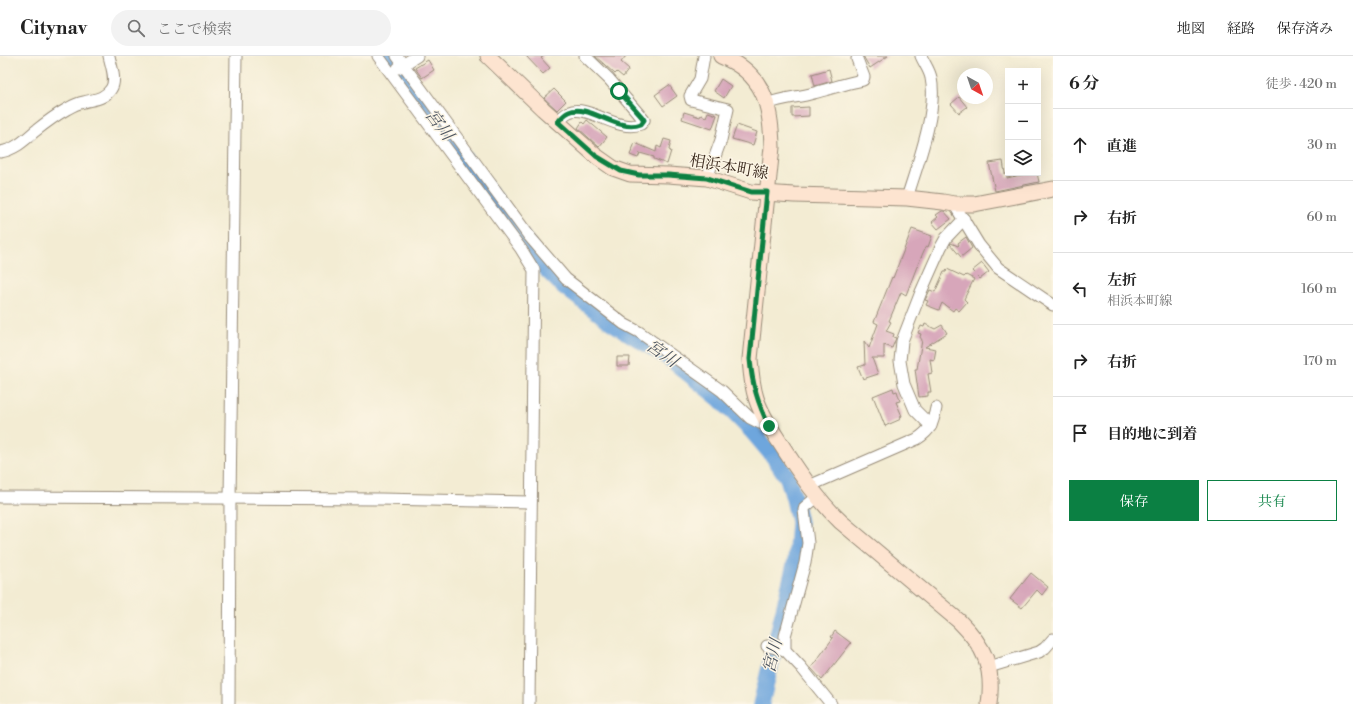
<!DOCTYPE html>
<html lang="ja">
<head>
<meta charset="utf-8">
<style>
	:root { --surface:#fff; --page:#f2f2f2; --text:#222; --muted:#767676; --line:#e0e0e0; --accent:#0b8043 }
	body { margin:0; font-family:"Libre Bodoni","Noto Serif JP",serif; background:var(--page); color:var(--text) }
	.controls { position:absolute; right:12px; top:12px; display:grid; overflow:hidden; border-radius:0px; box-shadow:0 4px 16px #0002 }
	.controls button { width:36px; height:36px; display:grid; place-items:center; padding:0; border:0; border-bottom:1px solid var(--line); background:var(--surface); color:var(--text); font:20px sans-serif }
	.compass { position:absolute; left:957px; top:12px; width:36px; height:36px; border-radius:50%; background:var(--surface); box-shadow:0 4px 16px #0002; rotate:140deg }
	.stop { position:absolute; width:12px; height:12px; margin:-9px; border:3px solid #0b8043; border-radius:50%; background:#fff }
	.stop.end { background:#0b8043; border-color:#fff; box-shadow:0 1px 4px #0008 }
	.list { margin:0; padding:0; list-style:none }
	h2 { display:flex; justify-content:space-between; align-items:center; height:52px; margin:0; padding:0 16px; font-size:17px }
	h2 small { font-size:13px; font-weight:400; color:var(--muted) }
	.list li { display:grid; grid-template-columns:26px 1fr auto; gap:12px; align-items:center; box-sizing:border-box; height:72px; padding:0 16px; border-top:1px solid var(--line) }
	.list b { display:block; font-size:15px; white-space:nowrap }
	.list p { margin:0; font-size:13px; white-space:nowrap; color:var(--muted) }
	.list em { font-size:13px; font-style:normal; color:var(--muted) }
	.actions { display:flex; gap:8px; padding:12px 16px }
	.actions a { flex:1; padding:9px 0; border:1px solid var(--accent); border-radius:0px; text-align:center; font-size:14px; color:var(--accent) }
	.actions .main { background:var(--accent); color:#fff }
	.icon { flex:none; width:22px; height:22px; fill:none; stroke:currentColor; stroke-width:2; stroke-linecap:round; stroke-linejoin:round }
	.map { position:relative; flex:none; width:1053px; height:648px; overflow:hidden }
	header { display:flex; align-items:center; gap:24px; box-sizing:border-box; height:56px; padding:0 20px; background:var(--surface); border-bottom:1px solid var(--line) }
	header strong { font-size:19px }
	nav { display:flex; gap:22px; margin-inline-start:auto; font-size:14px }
	.search { width:280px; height:36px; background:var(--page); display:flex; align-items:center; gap:10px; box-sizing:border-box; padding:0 14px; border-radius:22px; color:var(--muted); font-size:15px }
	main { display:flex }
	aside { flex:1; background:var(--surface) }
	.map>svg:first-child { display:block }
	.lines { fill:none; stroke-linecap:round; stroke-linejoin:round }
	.river { stroke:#6ea6dd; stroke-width:17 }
	.building { fill:#d7a6ba }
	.street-casing { stroke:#978b78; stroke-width:13 }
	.secondary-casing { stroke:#978b78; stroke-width:17 }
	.street { stroke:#fff; stroke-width:11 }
	.secondary { stroke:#fde4d0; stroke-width:15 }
	.route { stroke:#0b8043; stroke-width:5 }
	.labels { text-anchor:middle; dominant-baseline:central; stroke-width:3; stroke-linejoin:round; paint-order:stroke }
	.street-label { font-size:16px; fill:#3b2a1e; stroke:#fcf5e5 }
	.water-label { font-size:17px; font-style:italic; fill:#4d5561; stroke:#fcf5e5 }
</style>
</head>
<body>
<header>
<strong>Citynav</strong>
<div class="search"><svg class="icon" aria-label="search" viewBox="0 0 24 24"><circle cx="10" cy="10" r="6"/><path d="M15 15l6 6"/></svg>ここで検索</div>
<nav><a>地図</a><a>経路</a><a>保存済み</a></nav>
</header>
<main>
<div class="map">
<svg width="1053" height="648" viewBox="0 0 1053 648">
	<rect width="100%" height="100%" fill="#fcf5e5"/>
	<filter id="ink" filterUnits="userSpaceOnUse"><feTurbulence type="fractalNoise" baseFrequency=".025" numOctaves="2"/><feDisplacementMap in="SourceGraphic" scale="8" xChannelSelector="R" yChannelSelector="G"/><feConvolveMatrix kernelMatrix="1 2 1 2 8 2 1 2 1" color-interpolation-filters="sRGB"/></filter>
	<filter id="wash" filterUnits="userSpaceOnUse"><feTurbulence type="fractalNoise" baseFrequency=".012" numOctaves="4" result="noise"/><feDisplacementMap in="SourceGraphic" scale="16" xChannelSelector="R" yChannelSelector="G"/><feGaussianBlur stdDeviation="0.9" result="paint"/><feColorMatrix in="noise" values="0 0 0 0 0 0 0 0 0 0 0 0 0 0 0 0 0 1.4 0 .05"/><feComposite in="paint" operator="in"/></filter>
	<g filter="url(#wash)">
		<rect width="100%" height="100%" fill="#f3ecd3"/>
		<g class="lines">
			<polyline class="river" points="388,0 544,211 562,229 583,245 610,265 669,302 720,343 752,375 774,401 788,422 794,443 799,466 796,504 761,648"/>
		</g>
		<g id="blocks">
			<g class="building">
				<polygon points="526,0 544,0 541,2 550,12 543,18"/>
				<polygon points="595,0 626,0 621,6 629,13 623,21 617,16 615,18"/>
				<polygon points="863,0 888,0 870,12"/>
				<polygon points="428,4 434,14 422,22 415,12"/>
				<polygon points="829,13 832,25 815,30 812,18"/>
				<polygon points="721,23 731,30 724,42 714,35"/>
				<polygon points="669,29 677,40 663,50 655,39"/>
				<polygon points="554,33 566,45 557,54 544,42"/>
				<polygon points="959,41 967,51 959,57 951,48"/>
				<polygon points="809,51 809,60 792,61 792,52"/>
				<polygon points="684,56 700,61 701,59 706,61 708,56 717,59 712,73 682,63"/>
				<polygon points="587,64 607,81 599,91 578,72 582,66 584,68"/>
				<polygon points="737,69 757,76 753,89 732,83"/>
				<polygon points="664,83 671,85 669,94 671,95 667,108 654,103 654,101 640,97 638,102 630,99 635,87 656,96 657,90 661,92"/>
				<polygon points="1003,105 1005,118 1007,118 1007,122 1030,117 1037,117 1039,126 995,135 989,107"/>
				<polygon points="942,155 944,155 951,163 938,173 932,166 938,161 936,159"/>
				<polygon points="912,173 932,180 928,191 926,190 916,213 906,239 901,236 889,265 891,266 886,275 894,278 893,281 896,282 892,292 884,289 884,302 872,302 878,318 863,323 858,311 865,309 864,285 869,292 878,268 874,266 892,221 893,222"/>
				<polygon points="966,181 972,192 961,201 950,188 951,187 958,190 959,189 958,187"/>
				<polygon points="982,207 989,216 980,223 972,215"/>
				<polygon points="947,213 964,221 966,219 974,223 964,243 967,246 959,255 955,252 953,255 942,247 939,254 926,249 928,245 925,244 930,234 935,236 944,216 946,216"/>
				<polygon points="925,268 935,273 942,269 947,277 925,291 936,293 934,304 930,303 932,317 928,318 931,336 928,336 928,340 919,341 915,313 917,313 922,284 920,281 921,278 918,277 921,270 924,271"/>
				<polygon points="617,301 630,301 629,310 617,310"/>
				<polygon points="893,332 894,336 897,335 900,345 896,346 902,360 900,361 901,363 885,370 873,340"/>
				<polygon points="1031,517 1048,531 1042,539 1037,534 1022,552 1010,543"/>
				<polygon points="835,575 851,587 822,624 811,612 833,582 831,581"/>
			</g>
		</g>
	</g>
	<g filter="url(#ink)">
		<use href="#blocks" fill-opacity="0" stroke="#978b78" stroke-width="1"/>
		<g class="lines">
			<g class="street-casing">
				<g id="street">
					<polyline points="378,0 521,193 534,214 529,648"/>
					<polyline points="397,0 529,180 566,223 624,268 639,276 722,335 750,362 760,367 769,370"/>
					<polyline points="704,0 700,23 690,40 691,44 728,53 721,84 707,122"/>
					<polyline points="398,12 417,0"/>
					<path d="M767 48C784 41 797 42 814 37 830 33 846 27 863 24L864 21 857 3"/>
					<path d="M558 66C561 62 565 58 569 56 589 48 617 77 641 68L644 64 609 23 585 0"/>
					<path d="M0 96C14 94 24 85 34 76 44 68 56 59 67 53 72 50 78 47 84 46 95 43 104 43 111 33 117 24 111 10 109 0"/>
					<path d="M907 142C917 109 938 55 931 22 930 15 924 7 921 0"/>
					<polyline points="954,148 979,189 998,212 1053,249"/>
					<polyline points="931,370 915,354 904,328 900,305 902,285 921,236 941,191 946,182 964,163"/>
					<path d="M809 430 917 383C931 374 933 367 936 352"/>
					<polyline points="0,441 380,443 531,446"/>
					<polyline points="817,441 805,451 804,454 808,487 805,507 785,580 785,594 801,611 831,648"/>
					<polyline points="767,590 785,594"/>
					<polyline points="989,611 1039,596 1045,592 1053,583"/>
					<polyline points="229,648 230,443 236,0"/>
				</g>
			</g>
			<g class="secondary-casing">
				<g id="secondary">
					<polyline points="488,0 543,53 596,100 613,112 630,118 668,119 707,122 751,136 794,139 907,142 943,146 954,148 974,148 1053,133"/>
					<path d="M721 0C764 17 771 49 772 91L750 303C751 316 752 330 756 342 762 361 774 377 784 393 801 419 818 444 841 466L959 565C985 591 994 611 989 648"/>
				</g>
			</g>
			<use href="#street" class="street"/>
			<use href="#secondary" class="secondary"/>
		</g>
	</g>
	<g class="lines" filter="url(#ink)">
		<path class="route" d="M619 35 642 61 644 64 641 68C617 77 589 47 569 56 565 58 561 62 558 66L596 100 621 115 639 119H668L707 122 751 136H767L750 303C752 328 758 347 769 370"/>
	</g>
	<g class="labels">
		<g class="street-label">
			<text transform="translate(729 111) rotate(10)">相浜本町線</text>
		</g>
		<g class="water-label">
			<text transform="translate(439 69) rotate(53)">宮川</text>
			<text transform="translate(662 298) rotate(35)">宮川</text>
			<text transform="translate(773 600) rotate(-76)">宮川</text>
		</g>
	</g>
</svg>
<div class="controls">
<button>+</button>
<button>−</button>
<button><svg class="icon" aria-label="layers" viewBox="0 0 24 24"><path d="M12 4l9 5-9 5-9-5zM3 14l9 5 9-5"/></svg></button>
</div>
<svg class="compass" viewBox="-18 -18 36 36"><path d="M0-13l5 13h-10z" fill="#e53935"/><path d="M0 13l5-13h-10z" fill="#767676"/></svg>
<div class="stop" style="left:619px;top:35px"></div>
<div class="stop end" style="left:769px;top:370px"></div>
</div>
<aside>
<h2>6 分<small>徒歩 · 420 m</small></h2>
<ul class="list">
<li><svg class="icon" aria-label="ahead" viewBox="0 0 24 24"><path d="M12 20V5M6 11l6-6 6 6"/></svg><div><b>直進</b></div><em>30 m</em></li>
<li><svg class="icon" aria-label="right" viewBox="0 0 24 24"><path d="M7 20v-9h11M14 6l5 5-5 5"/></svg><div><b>右折</b></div><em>60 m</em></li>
<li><svg class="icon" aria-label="left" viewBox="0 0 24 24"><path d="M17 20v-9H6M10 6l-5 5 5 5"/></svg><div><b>左折</b><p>相浜本町線</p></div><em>160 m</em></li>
<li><svg class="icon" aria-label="right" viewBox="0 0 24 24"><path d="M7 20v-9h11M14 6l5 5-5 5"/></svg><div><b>右折</b></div><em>170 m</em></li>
<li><svg class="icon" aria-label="arrive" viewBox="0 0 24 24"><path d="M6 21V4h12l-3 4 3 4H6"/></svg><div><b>目的地に到着</b></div></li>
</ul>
<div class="actions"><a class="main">保存</a><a>共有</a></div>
</aside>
</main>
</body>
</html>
